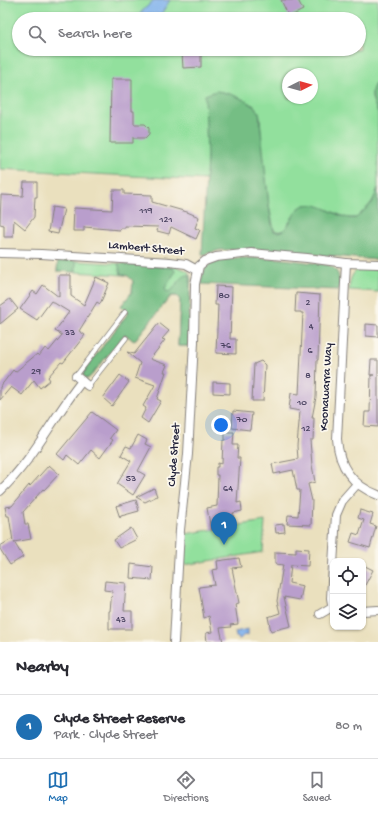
<!DOCTYPE html>
<html lang="en">
<head>
<meta charset="utf-8">
<style>
	:root { --surface:#fff; --page:#f2f2f3; --text:#2b2b33; --muted:#7c7c81; --line:#e1e1e2; --accent:#1f6fb2 }
	body { margin:0; font-family:"Gochi Hand",sans-serif; background:var(--page); color:var(--text) }
	.controls { position:absolute; right:12px; bottom:12px; display:grid; overflow:hidden; border-radius:8px; box-shadow:0 1px 3px #0004 }
	.controls button { width:36px; height:36px; display:grid; place-items:center; padding:0; border:0; border-bottom:1px solid var(--line); background:var(--surface); color:var(--text); font:20px sans-serif }
	.compass { position:absolute; left:282px; top:68px; width:36px; height:36px; border-radius:50%; background:var(--surface); box-shadow:0 1px 3px #0004; rotate:84deg }
	.you { position:absolute; left:221px; top:425px; width:14px; height:14px; margin:-10px; border:3px solid #fff; border-radius:50%; background:#1a73e8; box-shadow:0 0 0 6px #1a73e833 }
	.badge { display:grid; place-items:center; width:26px; height:26px; border-radius:50%; background:var(--accent); color:#fff; font-size:13px; font-weight:700 }
	.pin { position:absolute; translate:-50% -33px; filter:drop-shadow(0 1px 2px #0008) }
	.pin::after { content:''; position:absolute; top:21px; width:14px; height:12px; background:inherit; clip-path:polygon(0 0,100% 0,50% 100%) }
	.list { margin:0; padding:0; list-style:none }
	h2 { display:flex; justify-content:space-between; align-items:center; height:52px; margin:0; padding:0 16px; font-size:17px }
	h2 small { font-size:13px; font-weight:400; color:var(--muted) }
	.list li { display:grid; grid-template-columns:26px 1fr auto; gap:12px; align-items:center; box-sizing:border-box; height:64px; padding:0 16px; border-top:1px solid var(--line) }
	.list b { display:block; font-size:15px; white-space:nowrap }
	.list p { margin:0; font-size:13px; white-space:nowrap; color:var(--muted) }
	.list em { font-size:13px; font-style:normal; color:var(--muted) }
	.icon { flex:none; width:22px; height:22px; fill:none; stroke:currentColor; stroke-width:2; stroke-linecap:round; stroke-linejoin:round }
	.map { position:relative; flex:none; width:378px; height:642px; overflow:hidden }
	.search { position:absolute; background:var(--surface); box-shadow:0 1px 3px #0004; left:12px; right:12px; top:12px; height:44px; display:flex; align-items:center; gap:10px; box-sizing:border-box; padding:0 14px; border-radius:22px; color:var(--muted); font-size:15px }
	.sheet { height:116px; background:var(--surface) }
	nav { display:flex; justify-content:space-around; align-items:center; box-sizing:border-box; height:56px; border-top:1px solid var(--line); background:var(--surface); font-size:11px; color:var(--muted) }
	nav a { display:grid; justify-items:center; gap:2px }
	nav .on { color:var(--accent) }
	.map>svg:first-child { display:block }
	.green { fill:#92e09d; stroke:#5a816c; fill-rule:evenodd }
	.forest { fill:#75be84; stroke:#4c7060 }
	.water { fill:#81b2ec; stroke:#526a94 }
	.building { fill:#b99ecc }
	.lines { fill:none; stroke-linecap:round; stroke-linejoin:round }
	.service-casing { stroke:#86817c; stroke-width:5.5 }
	.minor-casing { stroke:#86817c; stroke-width:10 }
	.service { stroke:#fff; stroke-width:4 }
	.minor { stroke:#fff; stroke-width:8 }
	.labels { text-anchor:middle; dominant-baseline:central; stroke-width:3.5; stroke-linejoin:round; paint-order:stroke }
	.number-label { font-size:10px; fill:#48415f }
	.street-label { font-size:12px; fill:#22223b; stroke:#fbf7ec }
</style>
</head>
<body>
<div class="map">
<svg width="378" height="642" viewBox="0 0 378 642">
	<rect width="100%" height="100%" fill="#fbf7ec"/>
	<filter id="ink" filterUnits="userSpaceOnUse"><feTurbulence type="fractalNoise" baseFrequency=".025" numOctaves="2"/><feDisplacementMap in="SourceGraphic" scale="8" xChannelSelector="R" yChannelSelector="G"/><feConvolveMatrix kernelMatrix="1 2 1 2 8 2 1 2 1" color-interpolation-filters="sRGB"/></filter>
	<filter id="wash" filterUnits="userSpaceOnUse"><feTurbulence type="fractalNoise" baseFrequency=".012" numOctaves="4" result="noise"/><feDisplacementMap in="SourceGraphic" scale="16" xChannelSelector="R" yChannelSelector="G"/><feGaussianBlur stdDeviation="0.9" result="paint"/><feColorMatrix in="noise" values="0 0 0 0 0 0 0 0 0 0 0 0 0 0 0 0 0 1.4 0 .05"/><feComposite in="paint" operator="in"/></filter>
	<g filter="url(#wash)">
		<rect width="100%" height="100%" fill="#eae0be"/>
		<g class="green">
			<path d="M0 0H378V81L374 85 372 98 378 113V188C374 202 367 209 356 218H347L326 209 290 221C287 229 283 234 274 230L269 206 262 147 260 117 256 108 253 105 222 92 207 157 206 180 0 169ZM19 19H359V49H19ZM288 74H312V98H288Z"/>
			<polygon points="58,260 178,267 188,271 191,279 189,308 189,346 178,346 180,300 177,296 171,296 134,341 125,334 90,377 87,379 85,378 83,375 86,368 129,312 121,306 132,292 133,281 128,276 124,275 57,271"/>
			<path d="M363 268 378 269V292L349 290C350 280 351 271 363 268Z"/>
			<polygon points="265,521 263,552 184,565 185,534"/>
		</g>
		<g class="forest">
			<path d="M378 81V113C373 101 367 91 378 81Z"/>
			<path d="M216 91C229 92 252 101 259 112L269 206 272 224 274 231C290 237 290 209 305 205 323 201 339 221 356 218L372 203 378 188V260L250 249 220 250 202 255 207 157 205 95Z"/>
			<path d="M235 258H276L328 265C340 270 340 279 339 290L201 284C203 260 215 261 235 258Z"/>
			<polygon points="58,260 76,261 76,272 57,271"/>
			<path d="M118 263 173 268 175 271 174 274 165 288 166 291C176 295 175 274 190 275L189 346H178L180 300 177 296H171L134 341 125 334 90 377 86 379 83 376 84 371 129 312 121 306 132 292 133 281 128 276 121 274Z"/>
		</g>
		<g class="water">
			<polygon points="154,0 170,0 158,19 134,19"/>
			<polygon points="248,629 248,636 244,635 240,639 236,637 235,632"/>
		</g>
		<g id="blocks">
			<g class="building">
				<polygon points="281,0 298,0 303,10 289,17"/>
				<polygon points="182,53 201,53 201,67 183,68"/>
				<polygon points="111,79 132,79 132,111 134,111 134,124 145,124 149,128 149,134 145,138 133,138 133,143 110,143"/>
				<polygon points="24,182 37,182 37,197 35,197 34,217 25,229 14,220 13,237 4,237 4,225 0,224 1,195 23,196"/>
				<polygon points="113,190 124,190 124,194 152,195 152,202 187,212 199,217 195,228 200,230 196,239 171,227 169,234 157,231 158,227 125,226 125,228 120,228 120,230 84,227 84,231 73,231 74,208 112,210"/>
				<polygon points="52,207 64,209 58,234 48,232"/>
				<polygon points="59,275 71,275 71,296 84,305 96,277 109,283 100,304 97,302 79,331 85,335 63,363 61,362 48,377 50,380 40,388 34,380 22,395 11,387 0,400 0,387 13,370 15,372 37,354 39,356 45,348 49,351 62,335 55,331 69,312 51,301 37,320 20,309 33,291 37,294 43,285 59,297"/>
				<polygon points="216,286 232,287 230,339 236,339 236,354 216,353 218,305 215,305"/>
				<polygon points="296,293 320,295 318,360 317,360 316,397 312,418 314,418 313,440 310,440 312,465 315,482 308,484 312,501 311,525 287,524 288,515 298,516 300,490 297,490 293,470 274,474 272,464 298,459 297,446 300,411 289,409 291,393 299,394 303,313 301,313 301,312 295,312"/>
				<polygon points="10,299 18,309 0,324 0,306"/>
				<polygon points="159,323 169,331 162,339 165,340 150,359 167,365 164,372 166,372 157,399 161,401 148,423 141,418 146,408 143,406 155,385 135,378 140,363 127,352 134,354"/>
				<polygon points="366,324 378,325 378,337 366,336"/>
				<polygon points="371,360 378,360 378,427 364,426 365,412 370,412 371,375 374,375 370,375"/>
				<polygon points="261,361 265,365 263,401 252,401 254,364"/>
				<polygon points="120,375 129,382 112,406 103,398"/>
				<polygon points="213,382 230,383 230,394 213,393"/>
				<polygon points="233,411 252,413 250,430 232,428"/>
				<polygon points="92,412 116,430 110,438 113,440 100,458 91,450 79,465 67,455 64,460 57,454"/>
				<polygon points="225,432 234,432 233,445 238,445 237,458 240,458 237,503 241,502 242,511 233,513 235,523 220,525 220,528 211,530 207,508 217,506 218,475 216,475 216,467 218,467 218,463 222,464 223,440 225,440"/>
				<polygon points="138,435 147,440 145,444 151,447 138,471 145,475 133,495 117,484 131,461 121,455 126,446 131,448"/>
				<polygon points="49,465 59,474 44,490 43,489 23,512 25,524 28,524 31,539 14,542 23,557 10,565 0,549 0,546 12,539 13,541 9,516 7,516 5,507 12,506 29,485 30,486"/>
				<polygon points="154,488 157,496 145,502 136,497"/>
				<polygon points="136,500 139,511 121,516 120,518 116,506"/>
				<polygon points="360,510 373,514 370,524 376,526 370,548 350,542 353,533 359,535 364,520 358,518"/>
				<polygon points="284,524 285,532 276,533 275,525"/>
				<polygon points="131,528 137,539 119,548 114,540"/>
				<polygon points="296,548 309,549 308,566 291,565 289,583 303,586 300,600 284,597 291,626 271,631 268,617 280,613 277,601 283,565 275,564 275,552 296,553"/>
				<polygon points="239,558 241,567 232,568 239,603 235,604 238,624 230,625 231,627 220,628 223,642 207,642 206,633 212,632 209,616 204,618 199,587 215,585 212,570 218,569 217,561"/>
				<polygon points="131,564 153,567 152,580 130,578"/>
				<polygon points="363,565 373,570 363,589"/>
				<polygon points="105,581 126,583 124,611 132,611 132,629 109,629 109,611 110,611 112,591 104,590"/>
			</g>
		</g>
	</g>
	<g filter="url(#ink)">
		<use href="#blocks" fill-opacity="0" stroke="#86817c" stroke-width="1"/>
		<g class="lines">
			<g class="service-casing">
				<g id="service">
					<polyline points="76,376 125,312"/>
					<polyline points="88,386 126,338"/>
				</g>
			</g>
			<g class="minor-casing">
				<g id="minor">
					<polyline points="0,253 41,254 170,262 186,264 197,270"/>
					<path d="M346 263 337 439C339 466 351 485 378 495"/>
					<polyline points="76,376 88,386"/>
					<path d="M0 491C34 459 53 417 82 381"/>
					<polyline points="333,609 331,598 336,515 342,501 357,484"/>
					<polyline points="363,611 378,610"/>
					<polyline points="320,614 332,607"/>
					<polyline points="174,642 180,530 188,454 194,342 195,284 199,266 205,261 216,257 251,253 307,258 346,263 378,264"/>
				</g>
			</g>
			<use href="#service" class="service"/>
			<use href="#minor" class="minor"/>
		</g>
	</g>
	<g class="labels">
		<g class="number-label">
			<text x="146" y="211">119</text>
			<text x="166" y="220">121</text>
			<text x="224" y="296">80</text>
			<text x="308" y="303">2</text>
			<text x="311" y="327">4</text>
			<text x="70" y="333">33</text>
			<text x="226" y="346">76</text>
			<text x="310" y="351">6</text>
			<text x="36" y="372">29</text>
			<text x="308" y="376">8</text>
			<text x="302" y="403">10</text>
			<text x="242" y="420">70</text>
			<text x="306" y="429">12</text>
			<text x="131" y="479">53</text>
			<text x="228" y="489">64</text>
			<text x="121" y="620">43</text>
		</g>
		<g class="street-label">
			<text transform="translate(146 249) rotate(5)">Lambert Street</text>
			<text transform="translate(327 387) rotate(-87)">Koonawarra Way</text>
			<text transform="translate(175 455) rotate(-86)">Clyde Street</text>
		</g>
	</g>
</svg>
<div class="controls">
<button><svg class="icon" aria-label="locate" viewBox="0 0 24 24"><circle cx="12" cy="12" r="6"/><path d="M12 2v4M12 18v4M2 12h4M18 12h4"/></svg></button>
<button><svg class="icon" aria-label="layers" viewBox="0 0 24 24"><path d="M12 4l9 5-9 5-9-5zM3 14l9 5 9-5"/></svg></button>
</div>
<svg class="compass" viewBox="-18 -18 36 36"><path d="M0-13l5 13h-10z" fill="#e53935"/><path d="M0 13l5-13h-10z" fill="#7c7c81"/></svg>
<div class="you"></div>
<div class="pin badge" style="left:224px;top:545px">1</div>
<div class="search"><svg class="icon" aria-label="search" viewBox="0 0 24 24"><circle cx="10" cy="10" r="6"/><path d="M15 15l6 6"/></svg>Search here</div>
</div>
<section class="sheet">
<h2>Nearby<small></small></h2>
<ul class="list">
<li><span class="badge">1</span><div><b>Clyde Street Reserve</b><p>Park · Clyde Street</p></div><em>80 m</em></li>
</ul>
</section>
<nav>
<a class="on"><svg class="icon" aria-label="map" viewBox="0 0 24 24"><path d="M3 6l6-2 6 2 6-2v14l-6 2-6-2-6 2zM9 4v14M15 6v14"/></svg>Map</a>
<a><svg class="icon" aria-label="directions" viewBox="0 0 24 24"><path d="M12 3l9 9-9 9-9-9zM9 14v-3h6M13 9l2 2-2 2"/></svg>Directions</a>
<a><svg class="icon" aria-label="saved" viewBox="0 0 24 24"><path d="M7 4h10v16l-5-4-5 4z"/></svg>Saved</a>
</nav>
</body>
</html>
